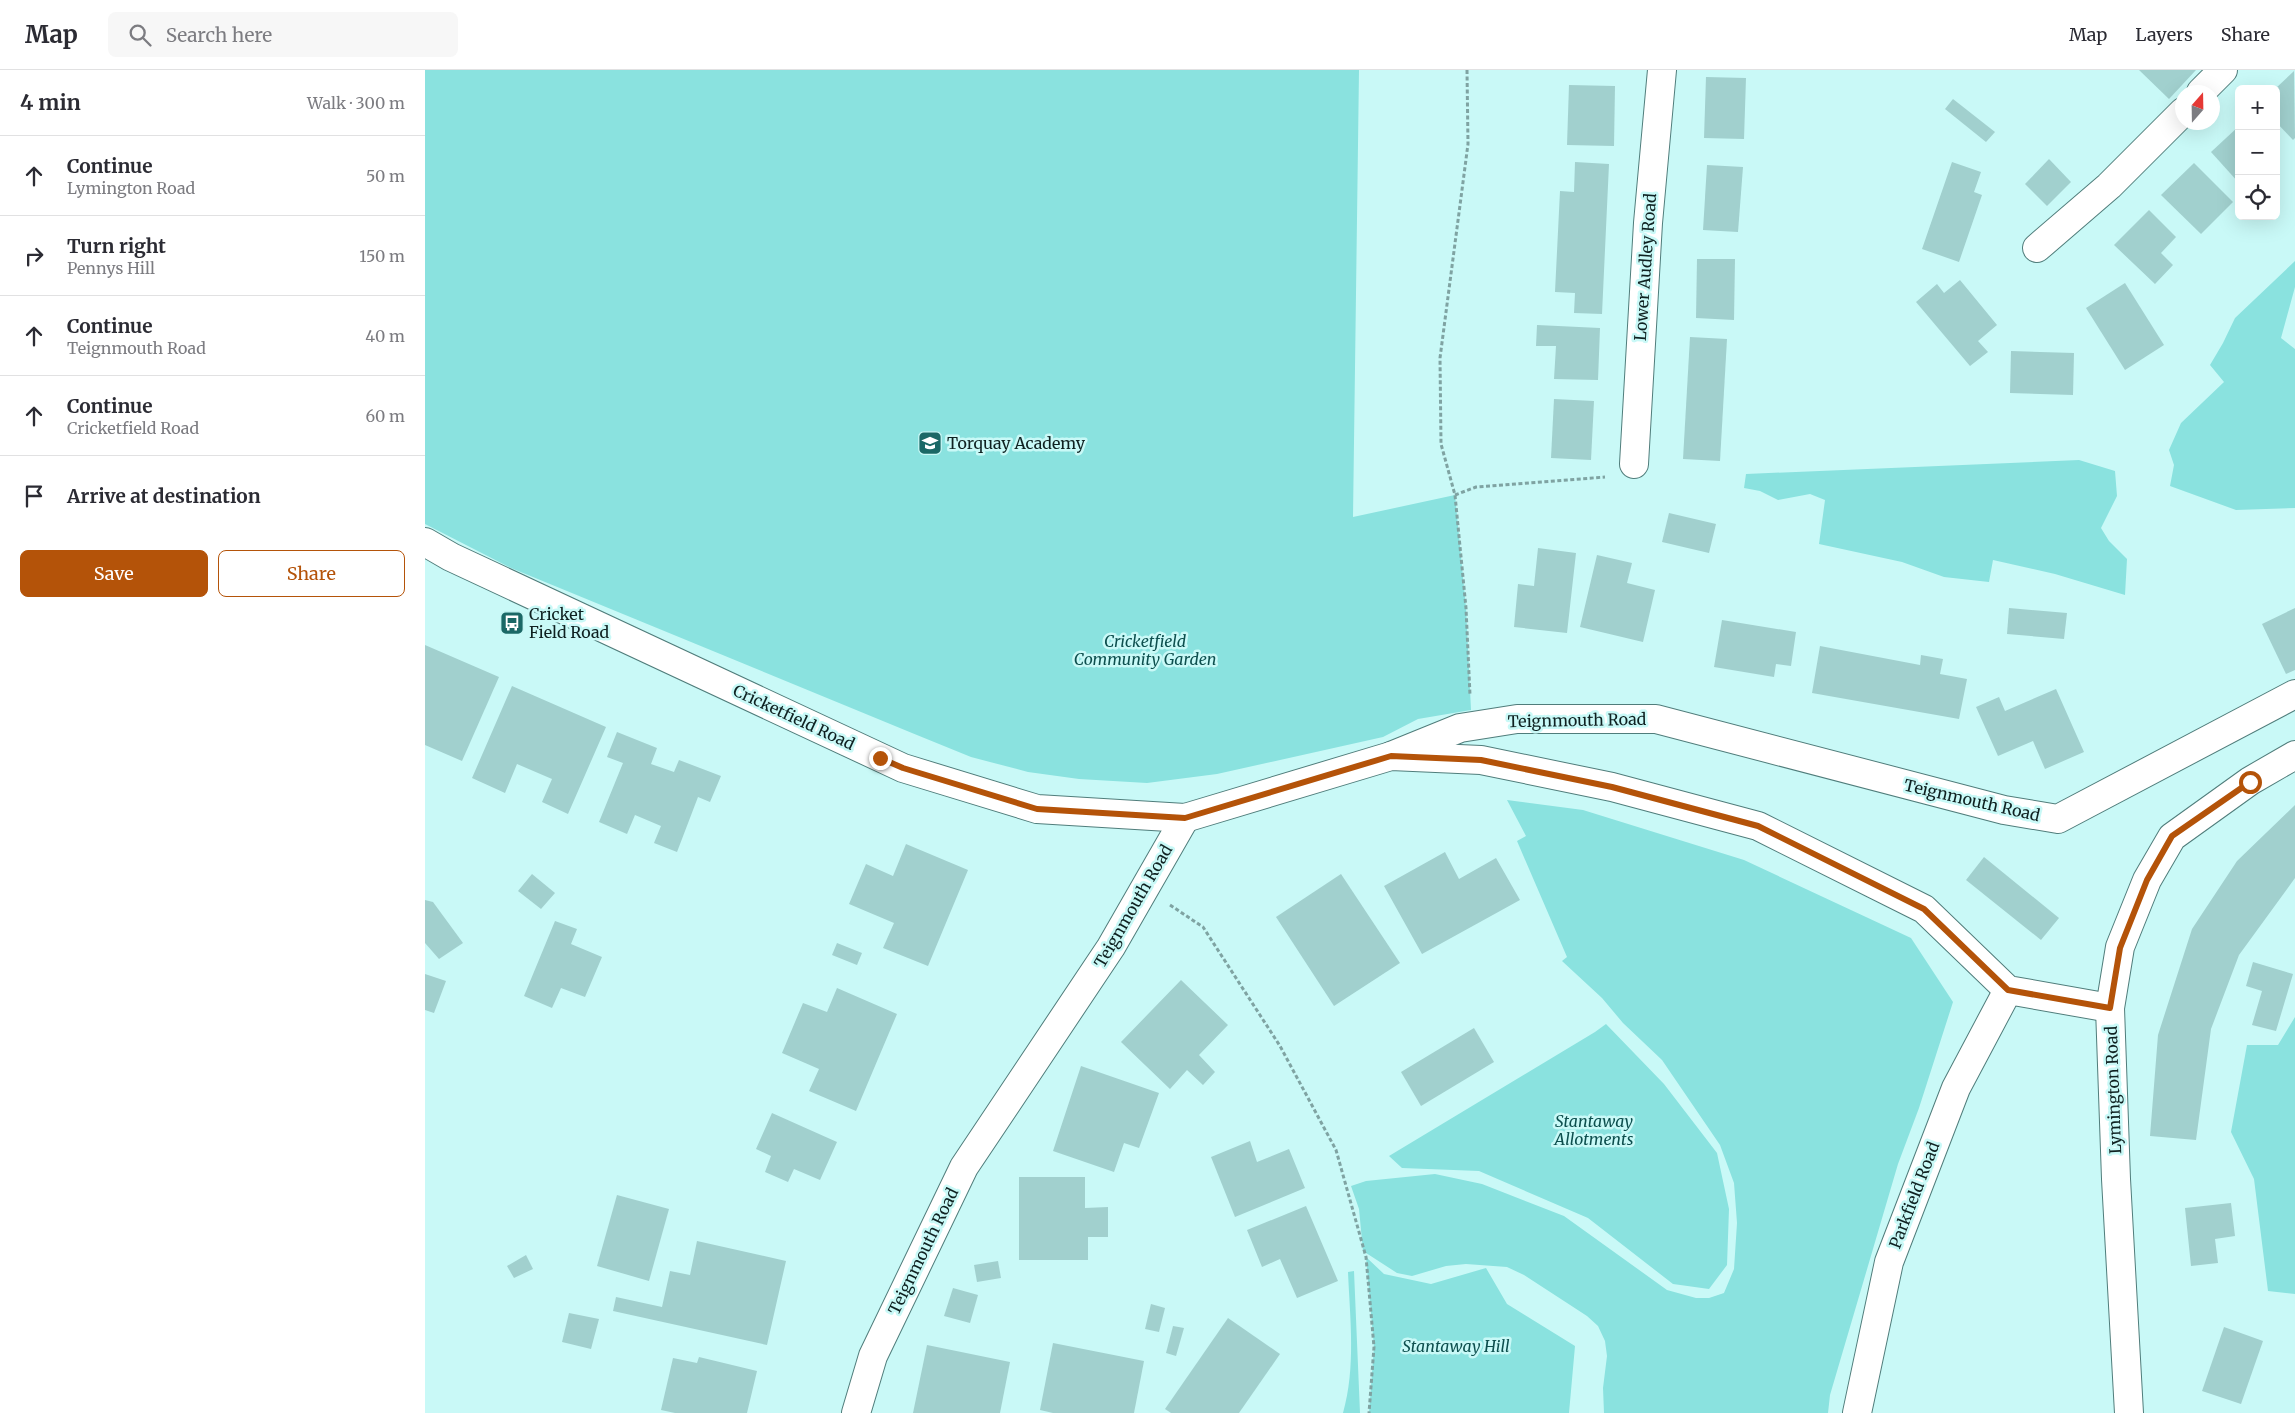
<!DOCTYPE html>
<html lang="en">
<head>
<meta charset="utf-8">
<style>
	:root { --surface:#fff; --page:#f7f7f7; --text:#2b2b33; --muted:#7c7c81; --line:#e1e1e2; --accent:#b45309 }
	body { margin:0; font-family:Merriweather,serif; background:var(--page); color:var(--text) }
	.controls { position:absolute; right:15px; top:15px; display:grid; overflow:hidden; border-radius:8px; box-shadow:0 5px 20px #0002 }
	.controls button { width:45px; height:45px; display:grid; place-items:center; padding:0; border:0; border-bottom:1px solid var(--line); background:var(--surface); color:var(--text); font:25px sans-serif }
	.compass { position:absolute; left:1750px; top:15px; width:45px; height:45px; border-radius:50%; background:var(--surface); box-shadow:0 5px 20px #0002; rotate:20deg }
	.stop { position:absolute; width:15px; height:15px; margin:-11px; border:4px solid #b45309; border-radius:50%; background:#fff }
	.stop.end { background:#b45309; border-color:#fff; box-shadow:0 1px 5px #0008 }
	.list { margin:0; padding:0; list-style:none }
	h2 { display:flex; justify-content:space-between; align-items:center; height:65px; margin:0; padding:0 20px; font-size:21px }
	h2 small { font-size:16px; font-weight:400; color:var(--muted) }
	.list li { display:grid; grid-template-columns:32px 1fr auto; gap:15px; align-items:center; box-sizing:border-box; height:80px; padding:0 20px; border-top:1px solid var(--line) }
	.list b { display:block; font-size:19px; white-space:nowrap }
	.list p { margin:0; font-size:16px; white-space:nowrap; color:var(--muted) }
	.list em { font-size:16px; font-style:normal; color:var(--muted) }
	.actions { display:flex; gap:10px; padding:15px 20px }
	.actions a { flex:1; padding:11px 0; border:1px solid var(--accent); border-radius:8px; text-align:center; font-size:18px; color:var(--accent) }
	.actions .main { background:var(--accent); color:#fff }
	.icon { flex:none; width:28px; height:28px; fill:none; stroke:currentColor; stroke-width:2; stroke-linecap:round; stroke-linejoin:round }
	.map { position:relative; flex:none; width:1870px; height:1343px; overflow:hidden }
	header { display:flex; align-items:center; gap:30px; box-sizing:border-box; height:70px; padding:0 25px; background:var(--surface); border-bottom:1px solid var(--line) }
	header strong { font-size:24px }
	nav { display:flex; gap:28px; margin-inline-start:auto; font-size:18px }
	.search { width:350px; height:45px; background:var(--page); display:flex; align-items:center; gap:12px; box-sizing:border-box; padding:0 18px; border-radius:8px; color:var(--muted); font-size:19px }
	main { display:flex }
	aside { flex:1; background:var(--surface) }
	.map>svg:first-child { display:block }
	.green { fill:#8ae2df }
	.building { fill:#a1d0ce }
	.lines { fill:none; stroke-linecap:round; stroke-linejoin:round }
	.minor-casing { stroke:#507d7b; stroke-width:30 }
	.tertiary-casing { stroke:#507d7b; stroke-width:30 }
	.path { stroke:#7fa3a2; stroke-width:3; stroke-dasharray:4 2.5; stroke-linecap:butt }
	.minor { stroke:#fff; stroke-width:28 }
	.tertiary { stroke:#fff; stroke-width:28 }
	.route { stroke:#b45309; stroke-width:6 }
	.labels { text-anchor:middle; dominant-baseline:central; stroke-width:5; stroke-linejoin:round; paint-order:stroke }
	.street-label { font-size:16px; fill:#0f2121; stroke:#c9f9f7 }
	.poi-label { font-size:16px; fill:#0f2121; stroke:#c9f9f7; text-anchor:start }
	.park-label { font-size:16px; font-style:italic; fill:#0d4f4e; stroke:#c9f9f7 }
</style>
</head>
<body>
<header>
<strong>Map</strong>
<div class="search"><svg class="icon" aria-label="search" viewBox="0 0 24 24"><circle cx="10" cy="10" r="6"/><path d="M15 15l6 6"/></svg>Search here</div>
<nav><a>Map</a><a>Layers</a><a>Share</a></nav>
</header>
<main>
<aside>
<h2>4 min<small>Walk · 300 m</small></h2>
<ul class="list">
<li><svg class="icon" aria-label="ahead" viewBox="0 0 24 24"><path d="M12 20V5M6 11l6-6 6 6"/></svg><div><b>Continue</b><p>Lymington Road</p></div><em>50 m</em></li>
<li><svg class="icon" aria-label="right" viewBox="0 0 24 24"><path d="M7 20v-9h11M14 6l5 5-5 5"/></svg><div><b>Turn right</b><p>Pennys Hill</p></div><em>150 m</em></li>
<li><svg class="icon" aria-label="ahead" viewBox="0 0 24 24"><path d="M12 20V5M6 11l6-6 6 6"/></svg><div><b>Continue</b><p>Teignmouth Road</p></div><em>40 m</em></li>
<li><svg class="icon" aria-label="ahead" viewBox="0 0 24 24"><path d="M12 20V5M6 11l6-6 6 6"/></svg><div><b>Continue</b><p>Cricketfield Road</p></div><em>60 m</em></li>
<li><svg class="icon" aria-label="arrive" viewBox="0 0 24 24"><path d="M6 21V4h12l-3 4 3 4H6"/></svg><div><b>Arrive at destination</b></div></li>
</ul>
<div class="actions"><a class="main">Save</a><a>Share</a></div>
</aside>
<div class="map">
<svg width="1870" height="1343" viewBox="0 0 1870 1343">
	<rect width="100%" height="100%" fill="#c9f9f7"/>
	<g class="green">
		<polygon points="0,0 934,0 928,447 1030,425 1041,538 1046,640 993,649 958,667 792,704 722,713 654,709 603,702 546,687 487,663 86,498 0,454"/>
		<polygon points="1870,191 1870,217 1856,268 1870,279 1870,438 1811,440 1745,416 1749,395 1744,380 1756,353 1799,312 1785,295 1798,273 1810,248"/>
		<polygon points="1654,390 1690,401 1692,426 1676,458 1684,471 1702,489 1700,525 1630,504 1568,490 1564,512 1519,507 1477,492 1394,474 1400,430 1385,424 1353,430 1335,421 1319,418 1321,404"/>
		<polygon points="1082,730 1158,740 1319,790 1486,868 1528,932 1494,1038 1473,1094 1405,1325 1403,1343 1179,1343 1178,1318 1182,1286 1180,1271 1173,1256 1162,1246 1099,1205 1082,1197 1041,1194 1021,1196 987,1206 972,1203 938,1181 934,1139 926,1116 941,1111 1010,1104 1057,1114 1139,1146 1242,1220 1271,1228 1284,1228 1299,1223 1309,1199 1312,1153 1309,1113 1295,1075 1237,990 1198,953 1177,928 1137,891 1142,887 1092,771 1101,766"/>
		<polygon points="1870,947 1870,1224 1843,1221 1829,1109 1806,1062 1822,975 1853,975"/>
		<polygon points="1181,954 1239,1014 1292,1083 1304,1139 1302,1195 1284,1219 1248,1214 1163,1148 1054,1101 977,1098 964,1086 1170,962"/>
		<polygon points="941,1187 959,1204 1006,1214 1061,1198 1082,1234 1150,1276 1144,1343 944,1343 949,1277"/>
		<path d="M929 1201 935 1343H918C931 1297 925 1249 923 1202Z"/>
	</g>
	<g class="building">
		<polygon points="1714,0 1771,0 1744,29"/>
		<polygon points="1869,1 1870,68 1868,70 1851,52 1850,19"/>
		<polygon points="1281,7 1321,8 1319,69 1279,68"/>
		<polygon points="1144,15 1190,16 1189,76 1142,75"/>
		<polygon points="1528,29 1570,62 1561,72 1520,39"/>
		<polygon points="1814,56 1814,113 1786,82"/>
		<polygon points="1624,89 1646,112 1622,136 1600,114"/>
		<polygon points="1150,92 1184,94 1177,244 1149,243 1150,223 1130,222 1135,121 1149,122"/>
		<polygon points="1527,92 1556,102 1549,122 1557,125 1534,192 1497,179"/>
		<polygon points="1769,93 1808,132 1776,164 1736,125"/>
		<polygon points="1282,95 1318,97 1313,162 1278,160"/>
		<polygon points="1724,140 1751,167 1736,183 1748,195 1730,214 1689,175"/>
		<polygon points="1272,189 1310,189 1309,250 1271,248"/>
		<polygon points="1535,210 1572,255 1553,271 1563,282 1545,296 1491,232 1512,214 1519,223"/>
		<polygon points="1700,213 1739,275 1700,300 1661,238"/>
		<polygon points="1112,255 1175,258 1173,310 1129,309 1131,276 1111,276"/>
		<polygon points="1265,267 1302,269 1295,391 1258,389"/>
		<polygon points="1586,281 1649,283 1648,325 1585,323"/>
		<polygon points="1129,329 1169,331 1166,390 1126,388"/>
		<polygon points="1244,443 1291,454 1284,483 1237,472"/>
		<polygon points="1113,478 1151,483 1142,563 1089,557 1093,514 1109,516"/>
		<polygon points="1172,485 1207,493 1202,513 1230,520 1218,572 1155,557"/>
		<polygon points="1584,538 1642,543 1639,569 1582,564"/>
		<polygon points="1870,538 1870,600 1861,604 1837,554"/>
		<polygon points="1297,550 1371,562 1366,596 1351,594 1349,607 1289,597"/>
		<polygon points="0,575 74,607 37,691 0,675"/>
		<polygon points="1395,576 1495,595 1496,585 1518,589 1515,604 1542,609 1534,649 1387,623"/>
		<polygon points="87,616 181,657 143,744 117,732 127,709 92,694 80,723 47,708"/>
		<polygon points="1631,619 1659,682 1620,699 1608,671 1573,686 1551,637 1574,627 1580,641"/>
		<polygon points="192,662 232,678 226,694 249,702 254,690 296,706 285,732 273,727 252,782 229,773 236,756 210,745 202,764 174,752 198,693 182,687"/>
		<polygon points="1870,735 1870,808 1814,885 1786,959 1771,1070 1725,1066 1733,965 1767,859 1812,791"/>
		<polygon points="481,774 543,800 503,896 458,878 469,853 424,834 441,794 468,806"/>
		<polygon points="1020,782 1034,809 1071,788 1095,830 997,884 959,816"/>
		<polygon points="1559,787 1634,848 1616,870 1541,810"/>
		<polygon points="107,804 130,823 116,839 93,821"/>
		<polygon points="916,804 975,893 909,936 851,847"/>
		<polygon points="0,830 8,832 38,873 14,889 0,873"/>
		<polygon points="130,851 152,859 146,874 177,887 160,927 136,918 127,938 99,926"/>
		<polygon points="412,873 437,883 432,895 407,885"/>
		<polygon points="1828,892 1868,904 1851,961 1827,955 1837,921 1821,916"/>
		<polygon points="0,904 21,911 9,943 0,940"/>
		<polygon points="756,910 803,955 774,985 790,1002 778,1015 762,1000 745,1019 696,972"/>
		<polygon points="412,918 472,944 431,1041 384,1021 394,999 357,983 378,933 402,942"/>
		<polygon points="1049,958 1069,992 996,1036 976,1002"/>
		<polygon points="656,996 734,1023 714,1078 699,1073 689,1102 628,1081"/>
		<polygon points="347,1043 412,1072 395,1110 369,1099 363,1112 340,1102 346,1086 331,1079"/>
		<polygon points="825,1071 832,1092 864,1079 880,1118 810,1147 786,1087"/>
		<polygon points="594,1107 660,1107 660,1138 683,1137 683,1167 663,1167 663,1190 594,1190"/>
		<polygon points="192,1125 244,1139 224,1211 172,1196"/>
		<polygon points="1806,1133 1810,1166 1790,1169 1793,1193 1766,1196 1760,1138"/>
		<polygon points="881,1136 913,1211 872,1228 855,1189 837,1197 822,1160"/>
		<polygon points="272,1171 361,1191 342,1275 188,1241 191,1227 237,1237 245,1201 265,1205"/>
		<polygon points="101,1185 108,1199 89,1208 82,1196"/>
		<polygon points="573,1191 576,1208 552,1212 549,1195"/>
		<polygon points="528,1218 553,1225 545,1253 519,1246"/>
		<polygon points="726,1234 740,1238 734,1262 720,1259"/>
		<polygon points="144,1243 174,1249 166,1279 137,1272"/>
		<polygon points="803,1248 855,1284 814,1343 746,1343 740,1339"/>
		<polygon points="748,1256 759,1258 751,1286 741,1283"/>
		<polygon points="1799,1257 1838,1271 1816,1334 1777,1321"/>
		<polygon points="628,1273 719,1291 709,1343 628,1343 615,1340"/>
		<polygon points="502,1275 585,1292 575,1343 488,1343"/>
		<polygon points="274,1287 332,1301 322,1343 250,1343 236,1340 248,1288 272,1293"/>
	</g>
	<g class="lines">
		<g class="minor-casing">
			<g id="minor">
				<polyline points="1776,22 1798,0"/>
				<polyline points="1612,178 1684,116 1758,42"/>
				<polyline points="1209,394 1223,153 1237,0"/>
				<polyline points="966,686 1035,658 1092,649 1231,649 1579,740 1633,749 1870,624"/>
				<polyline points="431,1343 448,1286 539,1097 686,877 760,748"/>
				<polyline points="1432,1343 1464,1192 1531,1018 1583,920"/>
			</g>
		</g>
		<g class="tertiary-casing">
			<g id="tertiary">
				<polyline points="0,472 26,487 478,698 612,739 760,748 966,686 1056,690 1187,717 1333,756 1499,839 1583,920 1685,938"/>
				<polyline points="1704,1343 1691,1109 1685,938 1695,877 1722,810 1747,767 1825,711 1870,685"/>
			</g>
		</g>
		<g class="path">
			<polyline points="1042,0 1043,74 1015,288 1016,374 1030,425 1041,538 1045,625"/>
			<polyline points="1030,425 1051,417 1180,407"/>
			<polyline points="745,835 778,857 855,976 911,1080 941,1187 949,1277 944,1343"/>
		</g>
		<use href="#minor" class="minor"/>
		<use href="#tertiary" class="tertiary"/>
	</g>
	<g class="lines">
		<polyline class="route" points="455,688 478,698 612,739 760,748 966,686 1056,690 1187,717 1333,756 1499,839 1583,920 1685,938 1695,878 1722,810 1747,766 1825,712"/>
	</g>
	<defs>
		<g id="school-square" transform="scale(1.25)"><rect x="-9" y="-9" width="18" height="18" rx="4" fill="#1b6866" stroke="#c9f9f7"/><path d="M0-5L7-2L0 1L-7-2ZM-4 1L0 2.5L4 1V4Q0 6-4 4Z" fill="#fff"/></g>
		<g id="bus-square" transform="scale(1.25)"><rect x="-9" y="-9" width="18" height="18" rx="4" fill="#1b6866" stroke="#c9f9f7"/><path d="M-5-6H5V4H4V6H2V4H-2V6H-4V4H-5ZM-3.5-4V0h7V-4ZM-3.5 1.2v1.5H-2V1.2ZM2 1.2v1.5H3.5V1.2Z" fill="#fff"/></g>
	</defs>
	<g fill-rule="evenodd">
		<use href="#school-square" x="505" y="373"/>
		<use href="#bus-square" x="87" y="553"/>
	</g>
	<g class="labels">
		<g class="street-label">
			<text transform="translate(1220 197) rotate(-86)">Lower Audley Road</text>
			<text transform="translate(369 647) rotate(25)">Cricketfield Road</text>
			<text transform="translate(1152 650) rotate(-1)">Teignmouth Road</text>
			<text transform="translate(1547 730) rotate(13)">Teignmouth Road</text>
			<text transform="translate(708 836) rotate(-60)">Teignmouth Road</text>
			<text transform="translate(1688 1020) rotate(-92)">Lymington Road</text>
			<text transform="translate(1489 1125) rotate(-69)">Parkfield Road</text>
			<text transform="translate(498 1181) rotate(-64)">Teignmouth Road</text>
		</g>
		<g class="poi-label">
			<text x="522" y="373">Torquay Academy</text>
			<text x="104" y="544">Cricket<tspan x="104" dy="18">Field Road</tspan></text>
		</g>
		<g class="park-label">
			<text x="720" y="571">Cricketfield<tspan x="720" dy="18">Community Garden</tspan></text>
			<text x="1169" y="1051">Stantaway<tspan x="1169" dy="18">Allotments</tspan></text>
			<text x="1031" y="1276">Stantaway Hill</text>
		</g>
	</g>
</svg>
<div class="controls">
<button>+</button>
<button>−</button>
<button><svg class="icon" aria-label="locate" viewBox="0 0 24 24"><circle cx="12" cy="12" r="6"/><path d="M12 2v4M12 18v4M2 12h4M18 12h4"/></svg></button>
</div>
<svg class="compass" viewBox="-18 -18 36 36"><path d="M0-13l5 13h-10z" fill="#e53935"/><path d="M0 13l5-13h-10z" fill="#7c7c81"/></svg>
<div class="stop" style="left:1825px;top:712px"></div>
<div class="stop end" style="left:455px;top:688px"></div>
</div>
</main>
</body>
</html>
